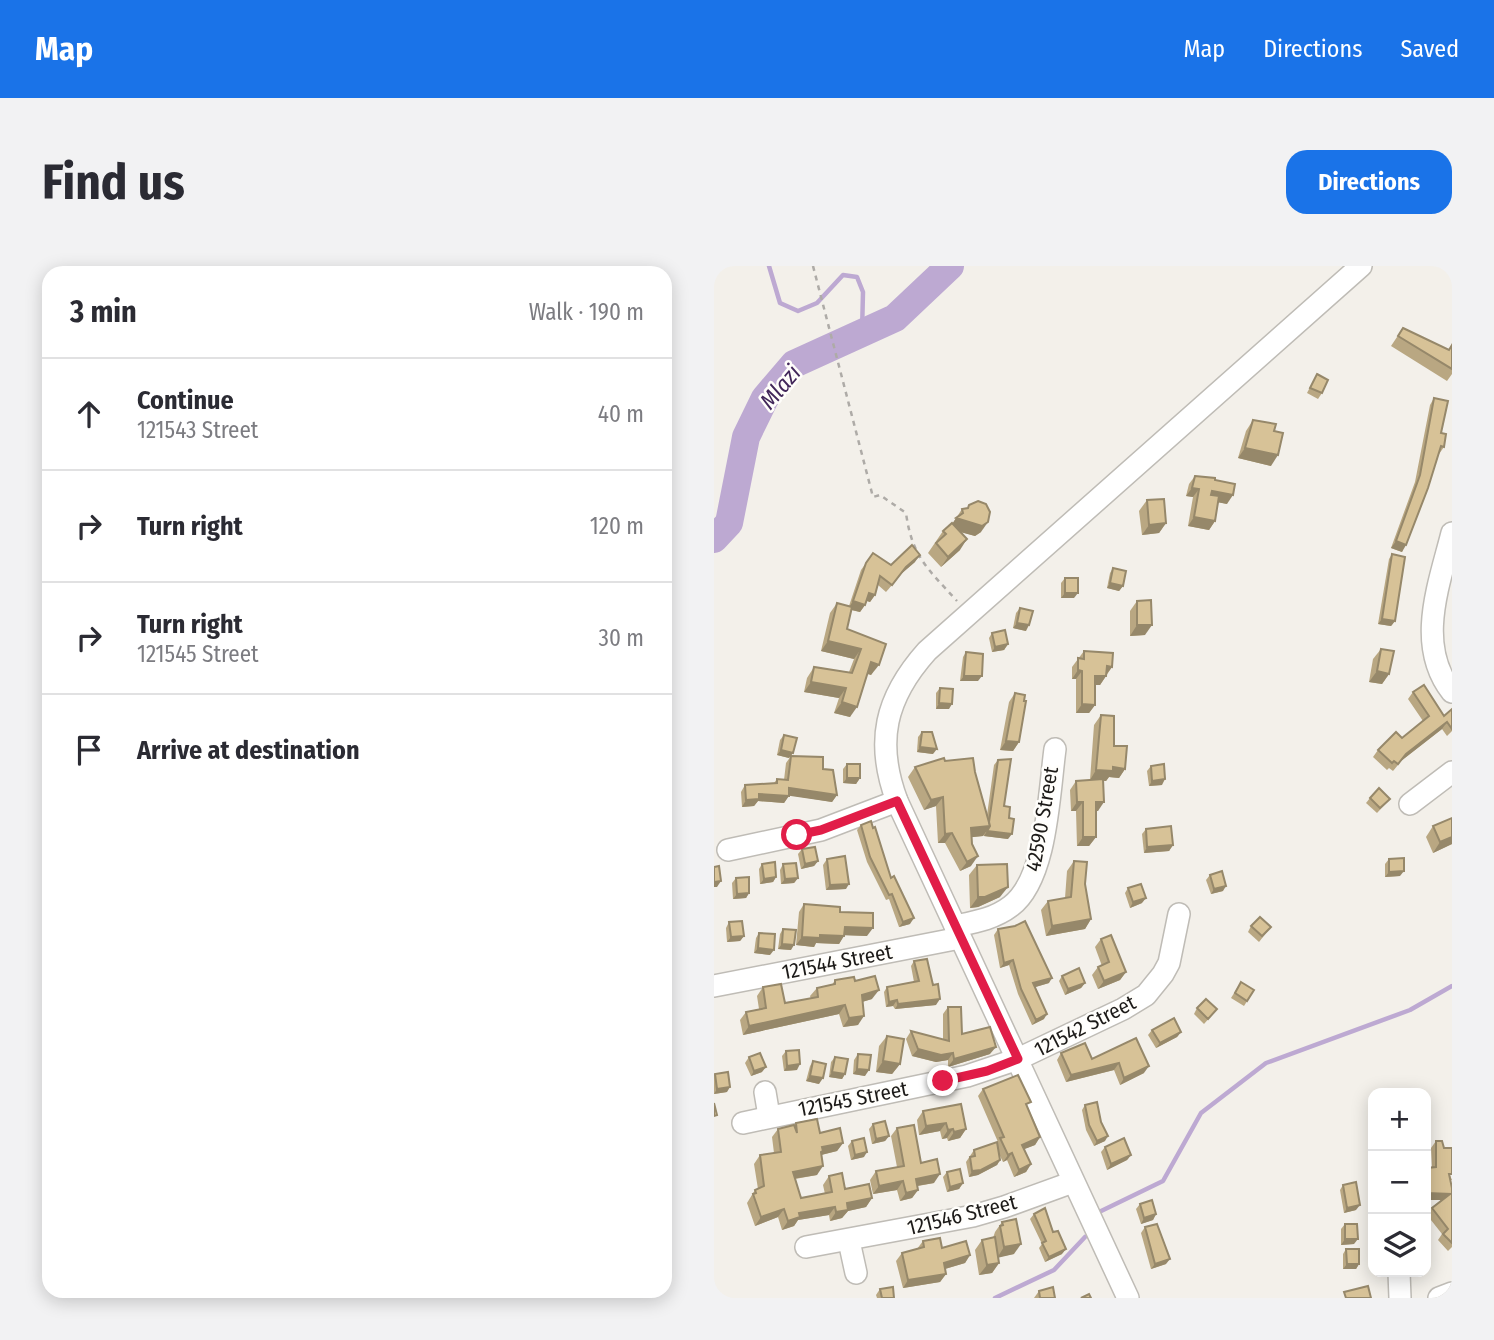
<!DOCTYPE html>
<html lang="en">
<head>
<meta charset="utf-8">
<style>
	:root { --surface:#fff; --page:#f2f2f3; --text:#2b2b33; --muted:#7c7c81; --line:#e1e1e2; --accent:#1a73e8 }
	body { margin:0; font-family:"Fira Sans Condensed",sans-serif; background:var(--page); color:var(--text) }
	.controls { position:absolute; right:21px; bottom:21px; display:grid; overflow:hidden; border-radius:14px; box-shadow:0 4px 18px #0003 }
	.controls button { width:63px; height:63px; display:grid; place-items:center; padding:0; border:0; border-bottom:2px solid var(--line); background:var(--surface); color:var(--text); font:35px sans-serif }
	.stop { position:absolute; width:21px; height:21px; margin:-16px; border:5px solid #e11d48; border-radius:50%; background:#fff }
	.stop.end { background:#e11d48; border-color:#fff; box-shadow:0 2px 7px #0008 }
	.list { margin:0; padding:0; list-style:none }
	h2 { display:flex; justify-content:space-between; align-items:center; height:91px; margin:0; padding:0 28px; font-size:30px }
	h2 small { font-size:23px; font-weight:400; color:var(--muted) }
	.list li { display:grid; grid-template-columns:46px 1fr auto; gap:21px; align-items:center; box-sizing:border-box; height:112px; padding:0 28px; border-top:2px solid var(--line) }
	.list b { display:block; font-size:26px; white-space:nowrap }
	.list p { margin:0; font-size:23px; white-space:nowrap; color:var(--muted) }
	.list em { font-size:23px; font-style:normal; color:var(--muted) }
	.icon { flex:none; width:38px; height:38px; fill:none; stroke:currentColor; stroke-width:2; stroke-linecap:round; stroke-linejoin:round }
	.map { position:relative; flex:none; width:738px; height:1032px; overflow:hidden; border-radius:21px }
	header { display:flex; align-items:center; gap:42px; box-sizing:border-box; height:98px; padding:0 35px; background:var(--accent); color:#fff }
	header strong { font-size:33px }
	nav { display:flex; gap:38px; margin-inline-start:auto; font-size:24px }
	.intro { display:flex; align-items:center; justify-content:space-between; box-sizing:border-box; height:168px; padding:0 42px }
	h1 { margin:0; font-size:49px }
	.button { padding:18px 32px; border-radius:21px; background:var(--accent); color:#fff; font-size:24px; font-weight:700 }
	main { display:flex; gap:42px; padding:0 42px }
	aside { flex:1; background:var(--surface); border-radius:21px; box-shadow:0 4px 18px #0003 }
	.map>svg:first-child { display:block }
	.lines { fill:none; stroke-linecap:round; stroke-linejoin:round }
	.stream { stroke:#bda9d2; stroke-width:4.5 }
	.river { stroke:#bda9d2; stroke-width:28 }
	.minor-casing { stroke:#bfbcb6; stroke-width:24 }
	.path { stroke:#aeaba7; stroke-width:2.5; stroke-dasharray:5 5; stroke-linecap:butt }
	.minor { stroke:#fff; stroke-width:21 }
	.wall { fill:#b9a782 }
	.shaded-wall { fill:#96886a }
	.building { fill:#d7c297; stroke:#96886a; stroke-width:2 }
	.route { stroke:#e11d48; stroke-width:9 }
	.labels { text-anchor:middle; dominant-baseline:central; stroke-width:5; stroke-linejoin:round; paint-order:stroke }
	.street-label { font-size:21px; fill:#1c1a18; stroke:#fffefb }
	.water-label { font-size:23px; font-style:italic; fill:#42275a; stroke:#fffefb }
</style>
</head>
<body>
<header>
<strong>Map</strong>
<nav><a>Map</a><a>Directions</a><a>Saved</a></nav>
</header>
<div class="intro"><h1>Find us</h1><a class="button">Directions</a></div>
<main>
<aside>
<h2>3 min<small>Walk · 190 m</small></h2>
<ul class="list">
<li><svg class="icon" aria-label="ahead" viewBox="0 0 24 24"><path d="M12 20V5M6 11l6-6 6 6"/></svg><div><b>Continue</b><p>121543 Street</p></div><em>40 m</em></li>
<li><svg class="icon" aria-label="right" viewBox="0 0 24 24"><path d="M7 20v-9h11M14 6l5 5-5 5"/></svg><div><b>Turn right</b></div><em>120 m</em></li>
<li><svg class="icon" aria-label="right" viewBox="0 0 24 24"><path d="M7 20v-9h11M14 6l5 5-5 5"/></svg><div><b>Turn right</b><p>121545 Street</p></div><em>30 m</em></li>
<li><svg class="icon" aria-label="arrive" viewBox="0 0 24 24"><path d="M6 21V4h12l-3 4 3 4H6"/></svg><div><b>Arrive at destination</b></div></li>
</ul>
</aside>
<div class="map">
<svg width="738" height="1032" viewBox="0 0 738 1032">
	<rect width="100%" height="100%" fill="#f3f0ea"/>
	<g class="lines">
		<g class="stream">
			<polyline points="55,0 66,37 84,45 103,37 129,9 143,11 149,26 148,67"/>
			<polyline points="383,947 449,915 487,847 552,797 696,744 738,720"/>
			<polyline points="281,1032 340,1004 371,971"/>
		</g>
		<polyline class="river" points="0,273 15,257 32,171 51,132 80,98 181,52 236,0"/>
		<g class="minor-casing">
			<g id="minor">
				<path d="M738 267C725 319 701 379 738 426"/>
				<polyline points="696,538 738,506"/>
				<polyline points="14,584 107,564 183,535"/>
				<path d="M241 660C261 656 280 653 297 640 333 613 335 527 341 483"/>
				<polyline points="0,720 246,672"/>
				<polyline points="51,826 55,850"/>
				<polyline points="29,857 253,810 304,793 409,743 432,729 449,708 455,697 465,648"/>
				<polyline points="135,975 142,1007"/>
				<polyline points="92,981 259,950 290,941 359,916"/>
				<polyline points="685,1006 686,1032"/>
				<path d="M414 1032 183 535C161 476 171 432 213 385L647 0"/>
				<polyline points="725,1032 738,1027"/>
			</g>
		</g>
		<path class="path" d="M99 0 159 231 166 229 192 247C198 291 214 303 243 335"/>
		<use href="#minor" class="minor"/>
	</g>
	<g class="wall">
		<polygon points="689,62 734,84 738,79 738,108 733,115 677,80"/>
		<polygon points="603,108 608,127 604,133 593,127"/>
		<polygon points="720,132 730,181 725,188 688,286 677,282 701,216 716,139"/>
		<polygon points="539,154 560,165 557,200 524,192 532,165"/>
		<polygon points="481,210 501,214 513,238 504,236 501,255 495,264 474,260 479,231 472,230 475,218"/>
		<polygon points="433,234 452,257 445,267 428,269 425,245"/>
		<polygon points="255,239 267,266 261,270 247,266 246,284 227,301 214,287 229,265 239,257 248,243 253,243"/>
		<polygon points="159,287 177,299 201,296 187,308 172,326 164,319 161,329 156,336 153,335 151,339 146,346 137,344 133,363 172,378 157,409 153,408 136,451 120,447 125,432 90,426 93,412 100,401 135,406 140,393 107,385 116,347 123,337 135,340 147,304"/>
		<polygon points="678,288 681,355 677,360 664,358 675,293"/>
		<polygon points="399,302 409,320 405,325 393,322 396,307"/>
		<polygon points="351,312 360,332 347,332 347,317"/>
		<polygon points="423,335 431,369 416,370 416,345"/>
		<polygon points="306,342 312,365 299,362 302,347"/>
		<polygon points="278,367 294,378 290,384 278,386 275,372"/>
		<polygon points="667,383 675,408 668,418 655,416 659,393"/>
		<polygon points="370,385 398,401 386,419 381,419 381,439 375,447 362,447 362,413 358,413 358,401"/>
		<polygon points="252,386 264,415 246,415 249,391"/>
		<polygon points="226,422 235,443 222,443 222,427"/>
		<polygon points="699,426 730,450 738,443 738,465 733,470 728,463 687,495 679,505 675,502 673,504 659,491 664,484 688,472 709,455 694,433"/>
		<polygon points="301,427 305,476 299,485 286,484 295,436"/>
		<polygon points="387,449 411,503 405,512 395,511 392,515 389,514 384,545 382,545 382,571 375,580 363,580 362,545 357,545 356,524 362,515 376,514 380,459"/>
		<polygon points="208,466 219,488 203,486 204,471"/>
		<polygon points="70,469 79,487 75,492 63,489 66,474"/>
		<polygon points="77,490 109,503 123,529 118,536 75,529 70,537 44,535 40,540 28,541 27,526 31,519 60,517 63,513 70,514 72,497"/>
		<polygon points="284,494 290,540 295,552 294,573 270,570 270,569 269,570 258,571 257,600 246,605 231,577 224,577 222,540 210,544 194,511 201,501 231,495 261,506 273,549 280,499"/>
		<polygon points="133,498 146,512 142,518 129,517 129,503"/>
		<polygon points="437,500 448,519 435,520 433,505"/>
		<polygon points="656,532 676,533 663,547 652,537"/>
		<polygon points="147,559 177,612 196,658 185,661 175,633 172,634 153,596 143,564"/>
		<polygon points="719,560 738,578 719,587 712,571"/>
		<polygon points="432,563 459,579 455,585 430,587 428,568"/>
		<polygon points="88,583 104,595 100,600 87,603 84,588"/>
		<polygon points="113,593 132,623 112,624 109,599"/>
		<polygon points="675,593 686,610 671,611 671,598"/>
		<polygon points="360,595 371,618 377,653 371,663 332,670 327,644 334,635 351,632 353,605"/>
		<polygon points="48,598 62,611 59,616 46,618 45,603"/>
		<polygon points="69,598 84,612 80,617 67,618 66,604"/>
		<polygon points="263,599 286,631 264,641 256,642 255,609"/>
		<polygon points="496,609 509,625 497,628 492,614"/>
		<polygon points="22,612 35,627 32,632 19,633 18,617"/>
		<polygon points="414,622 428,637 416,642 411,627"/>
		<polygon points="90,638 126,646 153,670 130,669 125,678 102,677 100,681 82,679 85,646"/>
		<polygon points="15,656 30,670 26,675 13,676 12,662"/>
		<polygon points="537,660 557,661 545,676 534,666"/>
		<polygon points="69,663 77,684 64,683 66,668"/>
		<polygon points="284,663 335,717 321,721 330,753 318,759 304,728 295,699 286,702 280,669"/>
		<polygon points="45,667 56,689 40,687 42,672"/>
		<polygon points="387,673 412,706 406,714 384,723 378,709 384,701 388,700 381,681"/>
		<polygon points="200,695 219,719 222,739 181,743 179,740 172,741 170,726 173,721 200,716 197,700"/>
		<polygon points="348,710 371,717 367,722 351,729 345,715"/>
		<polygon points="121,714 141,715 158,733 148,736 144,759 129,761 125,748 29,769 26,754 32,746 45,743 43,730 49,721 71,737 97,733 96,730 103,722 118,719"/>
		<polygon points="527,716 540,724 530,740 517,732"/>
		<polygon points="234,741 248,768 276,788 234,801 234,794 222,796 198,790 192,773 197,765 229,774 229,748"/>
		<polygon points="483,742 503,743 490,758 480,748"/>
		<polygon points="438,764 467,766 463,771 442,782 434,769"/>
		<polygon points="173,770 186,798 178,808 162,806 165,780"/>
		<polygon points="422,772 430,807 406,819 400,804 352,816 343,794 347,787 378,793"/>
		<polygon points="72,785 83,804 70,805 68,790"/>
		<polygon points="144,788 151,810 139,808 140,794"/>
		<polygon points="35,791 48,806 37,810 31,797"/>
		<polygon points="121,791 131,808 128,813 115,811 117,796"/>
		<polygon points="99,795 105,818 92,815 96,800"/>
		<polygon points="1,808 13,826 0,828 0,809"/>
		<polygon points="269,823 313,840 326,871 321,879 310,883 317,898 312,906 300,911 293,894 289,896 285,888 286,894 283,899 264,909 255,911 252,896 260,884 284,876 264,830"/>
		<polygon points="371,839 391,875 380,880 372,864 368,844"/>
		<polygon points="209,845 252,863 246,872 234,875 233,872 228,873 226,865 205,869 203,854"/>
		<polygon points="82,857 129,877 123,885 107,889 103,909 81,913 87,932 111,928 109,919 115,910 131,923 158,932 152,941 134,945 128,952 116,955 115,949 84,954 80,960 68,964 64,951 41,960 33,937 41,924 44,923 40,898 46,889 60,887 58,871 64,863 80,860"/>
		<polygon points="159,858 175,870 171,875 158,878 155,863"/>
		<polygon points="183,862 220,917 204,920 204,924 198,932 186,935 183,924 159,928 156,914 162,905 183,901 177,870"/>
		<polygon points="138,875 150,891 137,894 134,880"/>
		<polygon points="722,875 738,914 736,914 738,922 738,981 734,985 724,974 728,968 713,949 718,942 727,934 712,934 718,901 717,882"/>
		<polygon points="391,881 417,889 413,894 393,904 387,886"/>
		<polygon points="233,906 249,917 245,923 233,926 229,911"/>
		<polygon points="629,919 642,944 630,947 626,924"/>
		<polygon points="426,938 442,948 439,954 427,958 422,943"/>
		<polygon points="320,948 348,988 331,996 325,982 328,978 316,953"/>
		<polygon points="288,956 300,988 284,991 285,997 278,1007 265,1009 261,984 268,974 279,972 281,966"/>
		<polygon points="631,958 640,978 627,979 627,963"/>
		<polygon points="431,961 452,998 437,1003 427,967"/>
		<polygon points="209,975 228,982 256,989 251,997 231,1003 232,1008 226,1016 189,1022 182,995 188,987 203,983"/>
		<polygon points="632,983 645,998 642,1003 629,1003 629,988"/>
		<polygon points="166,1023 180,1032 163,1032 162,1029"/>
		<polygon points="325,1025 341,1032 320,1032"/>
	</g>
	<g class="shaded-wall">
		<polygon points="531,182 564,189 557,200 524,192"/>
		<polygon points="478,222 485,223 479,231 472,230"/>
		<polygon points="498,225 519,229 513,238 492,234"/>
		<polygon points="480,251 501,255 495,264 474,260"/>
		<polygon points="242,252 274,256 267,266 261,270 235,263"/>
		<polygon points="452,257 445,267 428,269 435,259"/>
		<polygon points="253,273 246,284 227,301 234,291"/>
		<polygon points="682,275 692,279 688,286 677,282"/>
		<polygon points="206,289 201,296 187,308 172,326 192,301"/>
		<polygon points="396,317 409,320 405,325 393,322"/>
		<polygon points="155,327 161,329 156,336 150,334"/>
		<polygon points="351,327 364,327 360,332 347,332"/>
		<polygon points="139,335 151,339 146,346 134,343"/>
		<polygon points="668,353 681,355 677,360 664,358"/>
		<polygon points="303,357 315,359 312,365 299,362"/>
		<polygon points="423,359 438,359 431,369 416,370"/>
		<polygon points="114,375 147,383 140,393 107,385"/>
		<polygon points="294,378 290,384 278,386 281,381"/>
		<polygon points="157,396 165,399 157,409 150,406"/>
		<polygon points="393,400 398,401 392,409"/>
		<polygon points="364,404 368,405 362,413 358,413"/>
		<polygon points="663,405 675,408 668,418 655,416"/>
		<polygon points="250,410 268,410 264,415 246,415"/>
		<polygon points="381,410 392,410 386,419 375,419"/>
		<polygon points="97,416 132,422 125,432 90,426"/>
		<polygon points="128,436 143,441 136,451 120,447"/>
		<polygon points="225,437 238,438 235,443 222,443"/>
		<polygon points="368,438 381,439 375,447 362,447"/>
		<polygon points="733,456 728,463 687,495 679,505 692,488"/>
		<polygon points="292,475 305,476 299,485 286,484"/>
		<polygon points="206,481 223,483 219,488 203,486"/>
		<polygon points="67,484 79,487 75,492 63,489"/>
		<polygon points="399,501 411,503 405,512 395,511 392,515 376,514 382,504"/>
		<polygon points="133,512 146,512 142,518 129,517"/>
		<polygon points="451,513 448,519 435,520 438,515"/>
		<polygon points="75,522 123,529 118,536 70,529"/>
		<polygon points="45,528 75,530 70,537 44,535 40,540 28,541 32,534"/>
		<polygon points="229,531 222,540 210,544 217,534"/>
		<polygon points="363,536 369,536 362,545 357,545"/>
		<polygon points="382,536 390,536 384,545 375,545"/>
		<polygon points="276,560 269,570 250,572 257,562"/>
		<polygon points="273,565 298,568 294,573 270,570"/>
		<polygon points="238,567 231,577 224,577 231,568"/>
		<polygon points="369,571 382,571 375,580 363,580"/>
		<polygon points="738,571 738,578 719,587 726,576"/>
		<polygon points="459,579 455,585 430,587 433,581"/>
		<polygon points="264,590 257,600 246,605 253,596"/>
		<polygon points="104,595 100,600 87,603 91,598"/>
		<polygon points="690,605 686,610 671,611 675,606"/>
		<polygon points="62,611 59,616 46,618 50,613"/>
		<polygon points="84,612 80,617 67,618 71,613"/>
		<polygon points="7,615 3,621 0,621 0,616"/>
		<polygon points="135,618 132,623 112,624 116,619"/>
		<polygon points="512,620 509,625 497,628 500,623"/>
		<polygon points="294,621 286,631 264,641 256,642 264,631"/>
		<polygon points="35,627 32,632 19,633 23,628"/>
		<polygon points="432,632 428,637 416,642 419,636"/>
		<polygon points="200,652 196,658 185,661 189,656"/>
		<polygon points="377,653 371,663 332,670 338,660"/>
		<polygon points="131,661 159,662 153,670 125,669"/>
		<polygon points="106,669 130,670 125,678 102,677 100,681 82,679 88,671"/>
		<polygon points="30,670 26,675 13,676 17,671"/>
		<polygon points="68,678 80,679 77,684 64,683"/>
		<polygon points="44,682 60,684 56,689 40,687"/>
		<polygon points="299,694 295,699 286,702 290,697"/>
		<polygon points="412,706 406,714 384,723 390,715"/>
		<polygon points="338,712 335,717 315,723 319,717"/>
		<polygon points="371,717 367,722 351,729 354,723"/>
		<polygon points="165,724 158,733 141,738 148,729"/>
		<polygon points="226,733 222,739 181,743 184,738"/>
		<polygon points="183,734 179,740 172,741 175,736"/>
		<polygon points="131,739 125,748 29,769 35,760"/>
		<polygon points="333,748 330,753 318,759 322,754"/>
		<polygon points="150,750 144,759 129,761 135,752"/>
		<polygon points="467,766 463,771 442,782 446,777"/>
		<polygon points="282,781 276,788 234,801 240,793"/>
		<polygon points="204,783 239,787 234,794 222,796 198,790"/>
		<polygon points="169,795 186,798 178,808 162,806"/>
		<polygon points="405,797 400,804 352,816 357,809"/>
		<polygon points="86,798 83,804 70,805 73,800"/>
		<polygon points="435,800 430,807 406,819 410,812"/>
		<polygon points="52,801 48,806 37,810 40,805"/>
		<polygon points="143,803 155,804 151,810 139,808"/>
		<polygon points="118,806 131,808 128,813 115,811"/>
		<polygon points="96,810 109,812 105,818 92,815"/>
		<polygon points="16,821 13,826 0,828 3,823"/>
		<polygon points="232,857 226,865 205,869 212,860"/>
		<polygon points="239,863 233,872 228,873 234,864"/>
		<polygon points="252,863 246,872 234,875 240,866"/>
		<polygon points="175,870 171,875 158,878 162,873"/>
		<polygon points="394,870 391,875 380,880 383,875"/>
		<polygon points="326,871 321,879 303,886 308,879"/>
		<polygon points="129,877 123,885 107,889 108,881"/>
		<polygon points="153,886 150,891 137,894 141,889"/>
		<polygon points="298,887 293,894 289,896 294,889"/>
		<polygon points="417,889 413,894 393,904 397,898"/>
		<polygon points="286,894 283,899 264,909 255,911 258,905"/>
		<polygon points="317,898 312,906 300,911 305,904"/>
		<polygon points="109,900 103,909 72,914 79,906"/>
		<polygon points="226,908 220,917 196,921 202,913"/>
		<polygon points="189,915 183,924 159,928 165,920"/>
		<polygon points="249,917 245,923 233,926 236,921"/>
		<polygon points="204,924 198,932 186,935 192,927"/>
		<polygon points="712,927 736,928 731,934 712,934"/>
		<polygon points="158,932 152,941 134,945 128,952 116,955 122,946 133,937"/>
		<polygon points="646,939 642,944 630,947 633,942"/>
		<polygon points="121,941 115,949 84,954 80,960 68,964 74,955 85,947"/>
		<polygon points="70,943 64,951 41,960 47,951"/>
		<polygon points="442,948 439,954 427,958 430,952"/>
		<polygon points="631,973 644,973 640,978 627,979"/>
		<polygon points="307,978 300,988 283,992 290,981"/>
		<polygon points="352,983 348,988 331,996 335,991"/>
		<polygon points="256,989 251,997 224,1005 230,997"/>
		<polygon points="456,993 452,998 437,1003 441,998"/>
		<polygon points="285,997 278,1007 265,1009 273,999"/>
		<polygon points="633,998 645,998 642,1003 629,1003"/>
		<polygon points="232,1008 226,1016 189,1022 194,1014"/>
	</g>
	<g class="building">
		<polygon points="689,62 735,84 738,79 738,103 684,70"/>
		<polygon points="603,108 614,114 608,127 596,122"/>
		<polygon points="720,132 734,135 727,167 732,168 730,181 727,180 714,222 692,279 682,275 706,209"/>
		<polygon points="539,154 562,158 560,165 569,167 564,189 531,182"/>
		<polygon points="481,210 501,212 501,214 521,218 519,229 498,225 497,229 505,230 501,255 480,251 485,223 478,222"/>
		<polygon points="450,233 452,257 435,259 433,234"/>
		<polygon points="264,235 272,238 276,246 274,256 268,260 242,252 249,247 248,243 254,242 255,239"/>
		<polygon points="238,257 253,273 234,291 222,277 232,268 229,265"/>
		<polygon points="198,279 206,289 192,301 178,319 166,310 161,329 155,327 151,339 139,335 152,297 159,287 177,299"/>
		<polygon points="678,288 691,291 681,355 668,353"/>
		<polygon points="399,302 412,305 409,320 396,317"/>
		<rect x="351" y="312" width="13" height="15"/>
		<polygon points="437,334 438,359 423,359 423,335"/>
		<polygon points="123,337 138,341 133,363 172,378 165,399 157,396 143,441 128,436 132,422 97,416 100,401 138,407 147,383 114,375"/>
		<polygon points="306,342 319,345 315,359 303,357"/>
		<polygon points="291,364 294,378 281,381 278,367"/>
		<polygon points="667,383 680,385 675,408 663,405"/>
		<polygon points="370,385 399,387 398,401 393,400 392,410 381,410 381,439 368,438 368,405 364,404 364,392 370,393"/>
		<polygon points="252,386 269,388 268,410 250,410"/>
		<polygon points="710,419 730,450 738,443 738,463 733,456 692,488 684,498 680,495 678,497 664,484 682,466 688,472 715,450 699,426"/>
		<polygon points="226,422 239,423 238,438 225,437"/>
		<polygon points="301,427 311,429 310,435 312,435 305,476 292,475"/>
		<polygon points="387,449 400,450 400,480 413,480 411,503 399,501 399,505 382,504"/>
		<polygon points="208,466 218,466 223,483 206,481"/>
		<polygon points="70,469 83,472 79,487 67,484"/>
		<polygon points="77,490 109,491 109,503 119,504 123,529 75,522 75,530 45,528 45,533 32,534 31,519 63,517 63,513 74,514"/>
		<polygon points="230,492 231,495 259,492 261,506 276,560 257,562 258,578 264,590 253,596 238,567 231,568 229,531 217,534 201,501"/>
		<polygon points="297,493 290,540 296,541 295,552 300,553 298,568 273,565 276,560 275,556 284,494"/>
		<rect x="133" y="498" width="13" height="14"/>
		<polygon points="450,498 451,513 438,515 437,500"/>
		<polygon points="389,513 390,536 382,536 382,571 369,571 369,536 363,536 362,515"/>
		<polygon points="665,522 676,533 666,542 656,532"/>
		<polygon points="738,552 738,571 726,576 719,560"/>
		<polygon points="157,555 159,562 161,561 177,612 180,610 200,652 189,656 178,628 175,629 156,591 147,559"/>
		<polygon points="457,560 459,579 433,581 432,563"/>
		<polygon points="101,581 104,595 91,598 88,583"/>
		<polygon points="131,590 135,618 116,619 113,593"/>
		<polygon points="690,592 690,605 675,606 675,593"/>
		<polygon points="360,595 373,596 371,618 377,653 338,660 334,635 357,631"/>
		<polygon points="61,596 62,611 50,613 48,598"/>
		<polygon points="82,597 84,612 71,613 69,598"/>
		<polygon points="293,598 294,621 271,631 264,631 263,599"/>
		<polygon points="5,600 7,615 0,616 0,601"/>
		<polygon points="508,605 512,620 500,623 496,609"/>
		<polygon points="35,611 35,627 23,628 22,612"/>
		<polygon points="427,618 432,632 419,636 414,622"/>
		<polygon points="90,638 126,641 126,646 159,647 159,662 131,661 130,670 106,669 106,672 88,671"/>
		<polygon points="546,651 557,661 548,670 537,660"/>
		<polygon points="28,655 30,670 17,671 15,656"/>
		<polygon points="311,655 338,712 319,717 333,748 322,754 307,723 299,694 290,697 284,663 301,660"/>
		<polygon points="69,663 82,664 80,679 68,678"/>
		<polygon points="45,667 61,668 60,684 44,682"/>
		<polygon points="397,669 412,706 390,715 384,701 395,696 387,673"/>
		<polygon points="213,693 219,719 224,718 226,733 184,738 183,734 175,736 173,721 205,715 200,695"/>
		<polygon points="365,702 371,717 354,723 348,710"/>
		<polygon points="161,710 165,724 148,729 150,750 135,752 131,739 35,760 32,746 52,742 49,721 67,718 71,737 104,731 103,722 121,718 121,714 140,711 141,715"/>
		<polygon points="527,716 540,724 533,735 521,727"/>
		<polygon points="492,733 503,743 494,753 483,742"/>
		<polygon points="234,741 247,741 248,768 276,761 282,781 240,793 239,787 227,789 204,783 197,765 235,775"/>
		<polygon points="460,752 467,766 446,777 438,764"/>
		<polygon points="173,770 190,773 186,798 169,795"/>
		<polygon points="422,772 435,800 410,812 405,797 357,809 347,787 371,777 378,793"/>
		<polygon points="85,784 86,798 73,800 72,785"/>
		<polygon points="46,787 52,801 40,805 35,791"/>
		<polygon points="144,788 157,789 155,804 143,803"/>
		<polygon points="121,791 134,793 131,808 118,806"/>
		<polygon points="99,795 112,798 109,812 96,810"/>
		<polygon points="14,806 16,821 3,823 1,808"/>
		<polygon points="304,809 317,836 312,838 326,871 308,879 317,898 305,904 298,887 294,889 286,872 290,871 269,823"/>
		<polygon points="383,836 387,856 394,870 383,875 375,859 371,839"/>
		<polygon points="0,837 3,849 0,850"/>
		<polygon points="247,838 252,863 240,866 239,863 234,864 232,857 212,860 209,845"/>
		<polygon points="103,853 106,867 126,862 129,877 108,881 109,885 107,886 109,900 79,906 87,932 118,926 115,910 128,907 131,923 155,918 158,932 133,937 134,944 122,946 121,941 85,947 86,951 74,955 70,943 47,951 39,928 42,927 41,924 50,920 46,889 67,886 64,863 80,859 83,867 82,857"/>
		<polygon points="171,855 175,870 162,873 159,858"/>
		<polygon points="200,859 207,897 223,893 226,908 202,913 204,924 192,927 189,915 165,920 162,905 190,900 183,862"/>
		<polygon points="150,872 153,886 141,889 138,875"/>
		<polygon points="410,872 417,889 397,898 391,881"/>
		<polygon points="722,875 728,875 730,882 738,882 738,908 735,908 738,922 738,977 729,968 734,963 718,942 736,928 712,927 712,902 722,901"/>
		<polygon points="283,876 286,894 267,904 258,905 256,891 261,890 260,884"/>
		<polygon points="246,903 249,917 236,921 233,906"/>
		<polygon points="642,916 646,939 633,942 629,919"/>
		<polygon points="438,934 442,948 430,952 426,938"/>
		<polygon points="331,942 339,966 344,965 352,983 335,991 328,977 332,975 320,948"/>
		<polygon points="302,953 307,978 290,981 286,960 289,959 288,956"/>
		<polygon points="443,958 456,993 441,998 431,961"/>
		<polygon points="631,958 643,958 644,973 631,973"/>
		<polygon points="281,971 285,997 273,999 268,974"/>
		<polygon points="226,972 228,982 252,975 256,989 230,997 232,1008 194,1014 188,987 210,981 209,975"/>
		<polygon points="632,983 645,983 645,998 633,998"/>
		<polygon points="654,1020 657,1032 632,1032 630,1026"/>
		<polygon points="179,1021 180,1032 168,1032 166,1023"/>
		<polygon points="339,1021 341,1032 326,1032 325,1025"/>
		<polygon points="375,1028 377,1032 367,1032"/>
	</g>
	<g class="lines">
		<polyline class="route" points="83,569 107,564 183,535 304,793 273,805 229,815"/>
	</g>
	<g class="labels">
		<g class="street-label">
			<text transform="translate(328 553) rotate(-80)">42590 Street</text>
			<text transform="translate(123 696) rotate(-11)">121544 Street</text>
			<text transform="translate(371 760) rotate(-27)">121542 Street</text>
			<text transform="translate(139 833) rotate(-11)">121545 Street</text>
			<text transform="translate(248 949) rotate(-14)">121546 Street</text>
		</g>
		<g class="water-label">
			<text transform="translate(66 121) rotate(-50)">Mlazi</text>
		</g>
	</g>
</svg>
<div class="controls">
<button>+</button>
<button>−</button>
<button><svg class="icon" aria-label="layers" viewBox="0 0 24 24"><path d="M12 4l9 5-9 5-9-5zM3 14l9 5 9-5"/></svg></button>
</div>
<div class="stop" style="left:83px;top:569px"></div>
<div class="stop end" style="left:229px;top:815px"></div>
</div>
</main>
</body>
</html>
